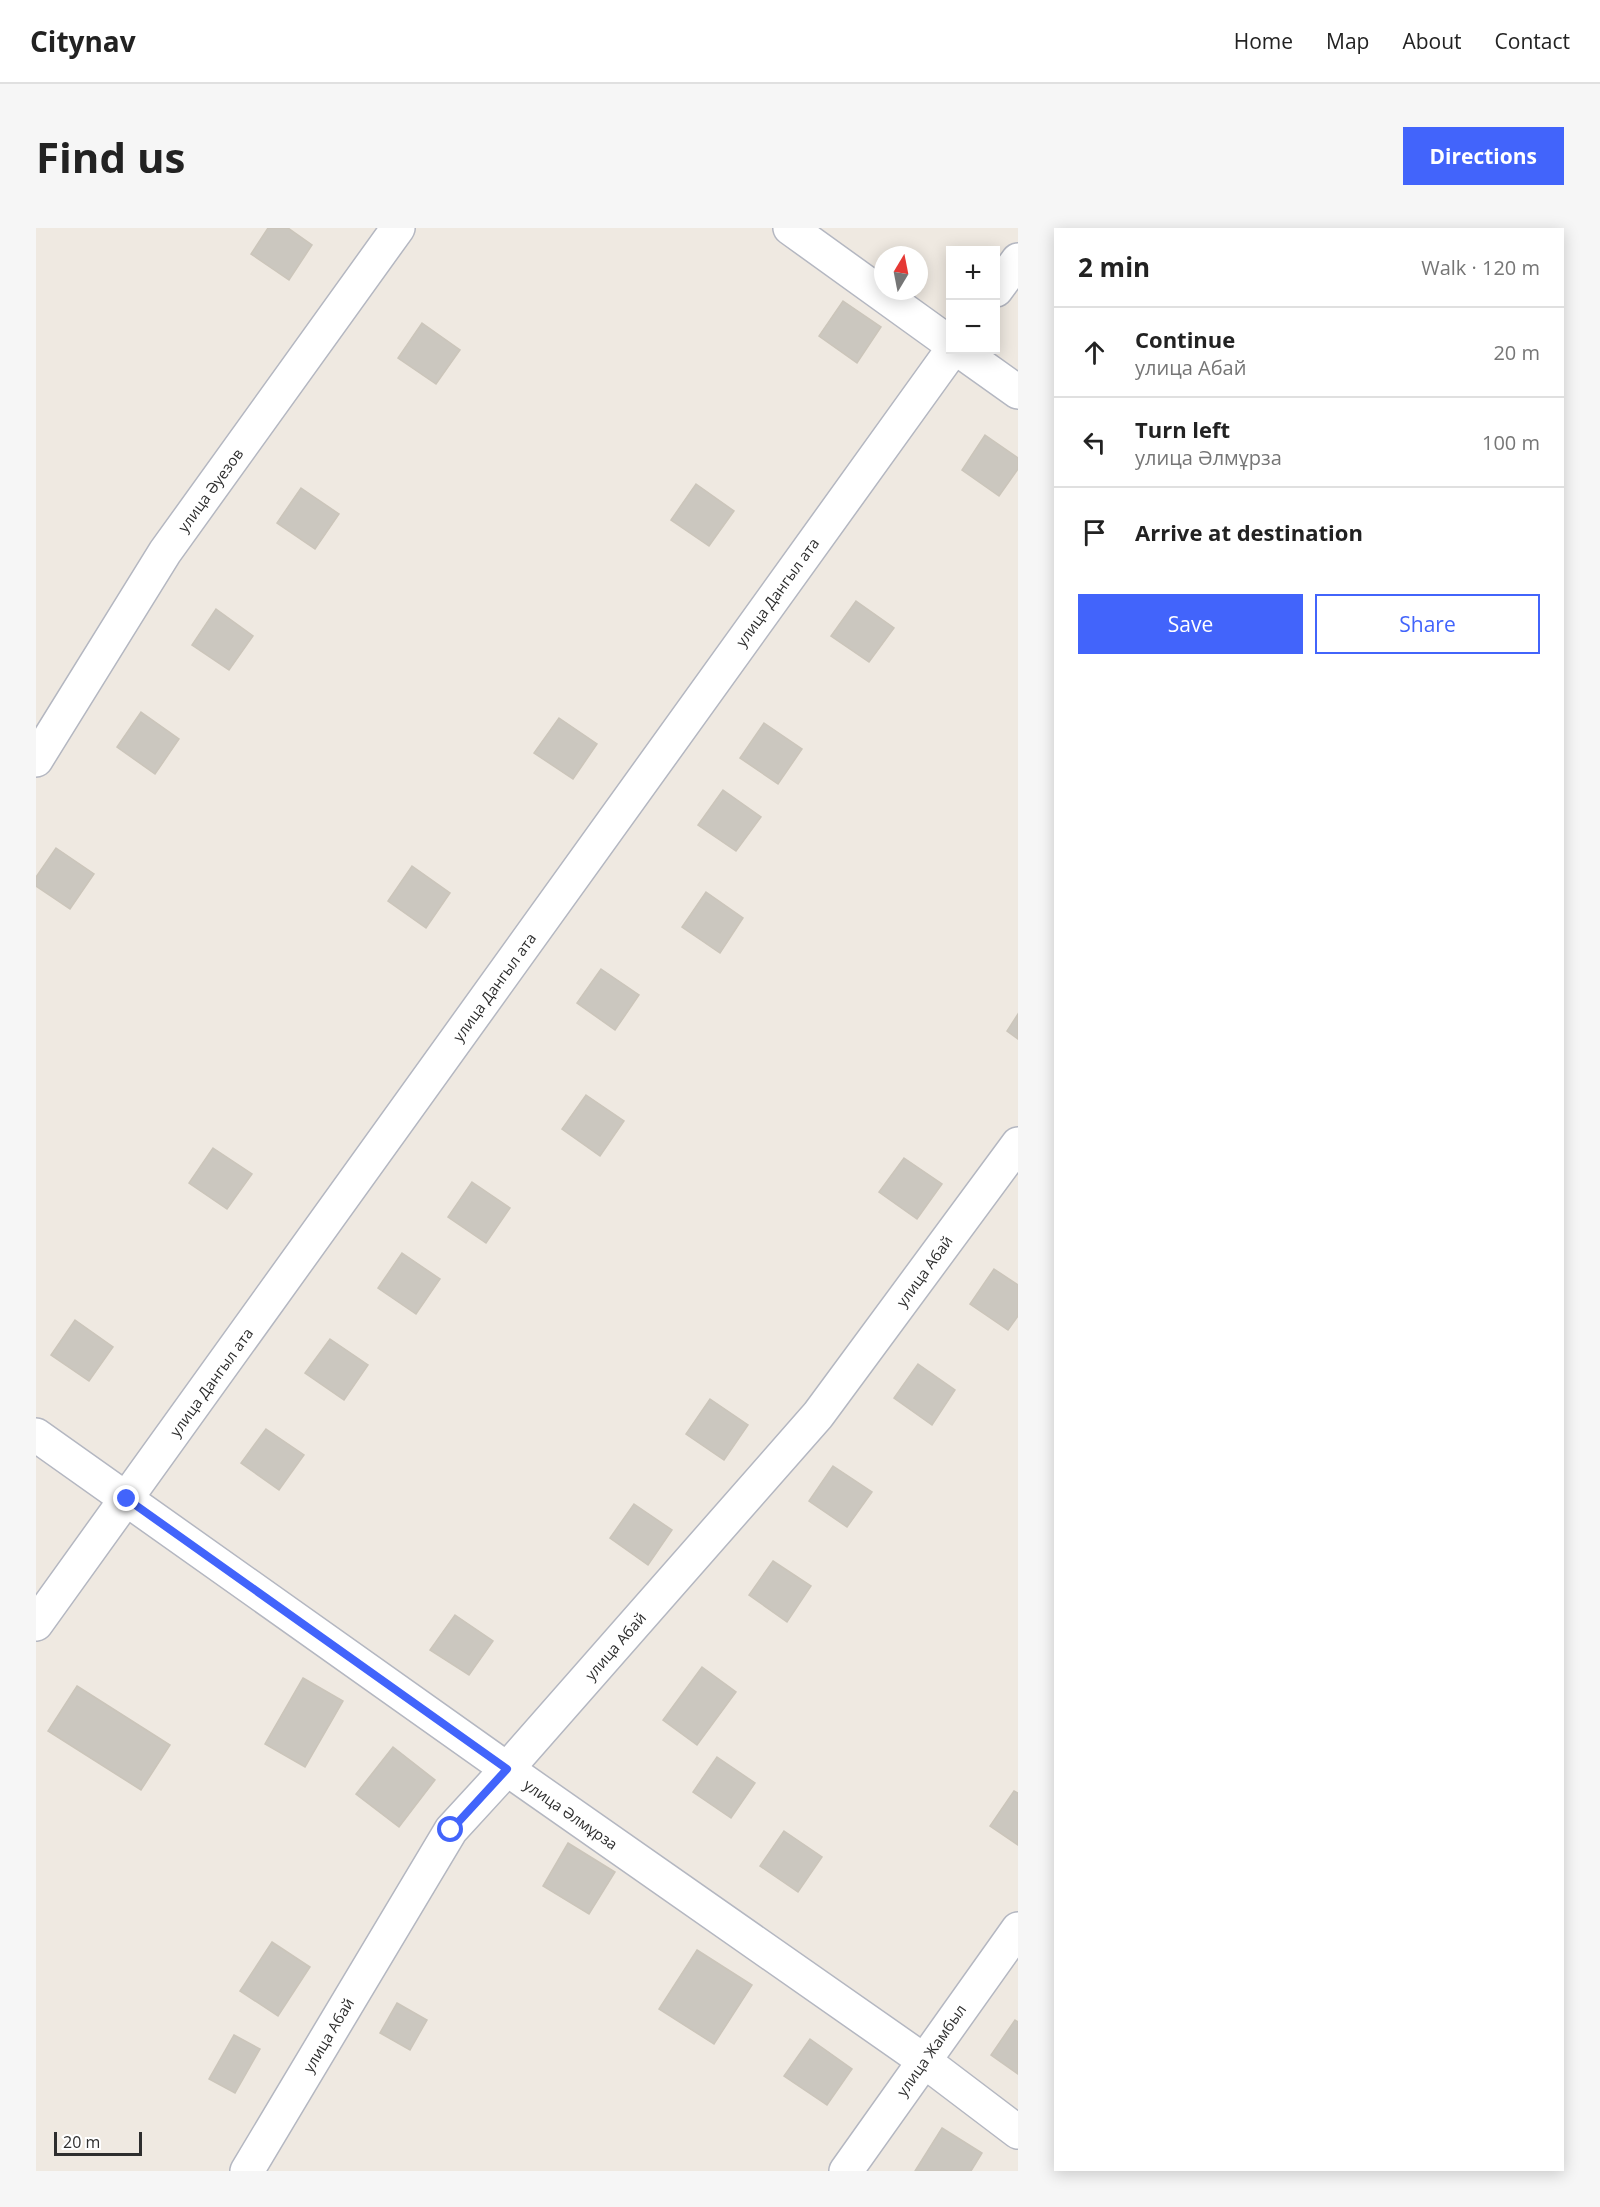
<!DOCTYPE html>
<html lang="en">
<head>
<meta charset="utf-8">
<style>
	:root { --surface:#fff; --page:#f6f6f6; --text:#222; --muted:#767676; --line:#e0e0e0; --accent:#4264fb }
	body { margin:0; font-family:"Open Sans",sans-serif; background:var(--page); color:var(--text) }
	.controls { position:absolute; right:18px; top:18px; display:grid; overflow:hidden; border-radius:0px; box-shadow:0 3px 15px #0003 }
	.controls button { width:54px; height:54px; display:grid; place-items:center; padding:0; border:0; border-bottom:2px solid var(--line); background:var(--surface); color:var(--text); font:30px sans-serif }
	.compass { position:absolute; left:838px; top:18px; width:54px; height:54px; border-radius:50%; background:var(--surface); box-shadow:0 3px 15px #0003; rotate:10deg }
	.scale { position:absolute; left:18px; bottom:15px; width:88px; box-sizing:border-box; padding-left:6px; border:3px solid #2e2e2e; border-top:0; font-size:16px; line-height:21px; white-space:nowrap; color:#2e2e2e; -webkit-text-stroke:4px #fff; paint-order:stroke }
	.stop { position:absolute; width:18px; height:18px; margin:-14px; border:4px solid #4264fb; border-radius:50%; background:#fff }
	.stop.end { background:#4264fb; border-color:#fff; box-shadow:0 2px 6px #0008 }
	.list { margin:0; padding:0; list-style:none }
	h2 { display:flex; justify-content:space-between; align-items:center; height:78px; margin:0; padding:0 24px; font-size:26px }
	h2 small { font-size:20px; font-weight:400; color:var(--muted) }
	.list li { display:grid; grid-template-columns:39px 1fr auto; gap:18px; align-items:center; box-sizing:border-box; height:90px; padding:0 24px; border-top:2px solid var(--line) }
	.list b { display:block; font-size:22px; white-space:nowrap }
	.list p { margin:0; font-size:20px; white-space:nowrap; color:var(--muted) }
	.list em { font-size:20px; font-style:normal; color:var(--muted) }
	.actions { display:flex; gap:12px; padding:18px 24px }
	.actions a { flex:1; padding:14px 0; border:2px solid var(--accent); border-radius:0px; text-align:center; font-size:21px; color:var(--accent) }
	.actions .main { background:var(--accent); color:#fff }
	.icon { flex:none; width:33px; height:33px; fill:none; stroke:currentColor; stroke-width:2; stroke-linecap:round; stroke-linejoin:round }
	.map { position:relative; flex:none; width:982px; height:1943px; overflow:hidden; border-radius:0px }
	header { display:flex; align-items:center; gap:36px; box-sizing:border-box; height:84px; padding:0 30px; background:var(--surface); border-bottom:2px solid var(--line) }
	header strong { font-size:28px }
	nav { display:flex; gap:33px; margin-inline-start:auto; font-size:21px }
	.intro { display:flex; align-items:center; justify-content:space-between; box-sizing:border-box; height:144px; padding:0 36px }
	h1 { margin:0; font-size:42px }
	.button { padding:15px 27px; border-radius:0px; background:var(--accent); color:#fff; font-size:21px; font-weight:700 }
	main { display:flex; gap:36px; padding:0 36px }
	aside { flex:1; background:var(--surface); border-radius:0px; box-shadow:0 3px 15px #0003 }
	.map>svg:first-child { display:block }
	.building { fill:#cbc7bf; stroke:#cbc5ba; stroke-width:1.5 }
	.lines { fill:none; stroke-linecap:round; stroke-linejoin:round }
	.minor-casing { stroke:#b4b7c1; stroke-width:36 }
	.minor { stroke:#fff; stroke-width:33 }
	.route { stroke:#4264fb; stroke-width:8 }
	.labels { text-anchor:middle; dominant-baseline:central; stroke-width:6; stroke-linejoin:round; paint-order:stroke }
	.street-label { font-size:15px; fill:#2e2e2e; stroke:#fff }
</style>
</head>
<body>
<header>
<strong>Citynav</strong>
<nav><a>Home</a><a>Map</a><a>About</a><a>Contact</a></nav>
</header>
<div class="intro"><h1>Find us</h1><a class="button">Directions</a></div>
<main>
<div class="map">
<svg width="982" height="1943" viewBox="0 0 982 1943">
	<rect width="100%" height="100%" fill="#efe9e1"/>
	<g class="building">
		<polygon points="232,0 252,0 276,17 253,52 215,26"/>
		<polygon points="807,73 845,99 821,135 783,108"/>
		<polygon points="386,95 424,122 400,156 362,130"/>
		<polygon points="949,207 982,230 982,241 963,268 926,242"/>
		<polygon points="660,256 698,283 673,318 635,292"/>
		<polygon points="265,260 303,286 279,321 241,295"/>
		<polygon points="820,373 858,400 833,434 795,408"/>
		<polygon points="180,381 217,408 193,442 156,417"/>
		<polygon points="105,484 143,511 119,546 81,519"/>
		<polygon points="523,490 561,516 537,551 498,525"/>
		<polygon points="728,495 766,521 742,556 704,530"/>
		<polygon points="687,562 725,589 700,623 662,597"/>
		<polygon points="20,620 58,646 34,681 0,658 0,649"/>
		<polygon points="376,638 414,665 390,700 352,673"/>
		<polygon points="670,664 707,690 684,725 646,699"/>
		<polygon points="565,741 603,767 579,802 541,775"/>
		<polygon points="982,786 982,811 971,803"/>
		<polygon points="550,867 588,893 564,928 526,901"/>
		<polygon points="177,920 216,946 191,981 153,955"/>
		<polygon points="868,930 906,956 881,991 843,964"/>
		<polygon points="436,954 474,980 450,1015 412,989"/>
		<polygon points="366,1025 404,1051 380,1086 342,1060"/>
		<polygon points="958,1041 982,1057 982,1088 972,1102 934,1076"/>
		<polygon points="39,1092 77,1119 53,1153 15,1127"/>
		<polygon points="294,1111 332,1137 308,1172 269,1145"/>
		<polygon points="882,1136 919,1162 896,1197 858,1170"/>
		<polygon points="674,1171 712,1197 688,1232 650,1206"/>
		<polygon points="230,1201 268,1227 243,1262 205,1235"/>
		<polygon points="797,1238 836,1264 811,1299 773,1273"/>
		<polygon points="598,1276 636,1302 612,1337 574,1310"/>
		<polygon points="737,1333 775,1358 751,1394 713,1367"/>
		<polygon points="419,1387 457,1413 433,1447 394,1422"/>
		<polygon points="666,1439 700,1464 661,1517 627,1492"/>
		<polygon points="267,1450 307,1473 269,1539 229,1516"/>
		<polygon points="41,1458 134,1517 105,1562 12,1503"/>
		<polygon points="357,1519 399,1552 363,1599 320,1566"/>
		<polygon points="681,1529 719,1555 695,1590 657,1564"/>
		<polygon points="978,1563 982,1565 982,1617 954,1598"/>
		<polygon points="748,1603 786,1629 762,1664 724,1638"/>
		<polygon points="532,1615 579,1644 553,1686 507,1658"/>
		<polygon points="236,1714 274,1739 242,1788 204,1763"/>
		<polygon points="661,1722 716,1757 678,1816 623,1781"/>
		<polygon points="361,1775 391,1792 374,1822 344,1805"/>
		<polygon points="979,1792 982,1794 982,1846 955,1827"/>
		<polygon points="198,1807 224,1821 199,1865 173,1851"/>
		<polygon points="774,1811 816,1841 791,1877 748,1848"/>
		<polygon points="906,1900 946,1925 935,1943 879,1943"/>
	</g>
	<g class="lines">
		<g class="minor-casing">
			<g id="minor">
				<polyline points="754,0 915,116"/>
				<polyline points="960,62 982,32"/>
				<polyline points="923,122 982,164"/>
				<polyline points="0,532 129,324 362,0"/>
				<polyline points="0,1207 471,1541 887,1832 982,1904"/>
				<polyline points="0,1396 916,122"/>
				<polyline points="211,1943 415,1602 471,1541 782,1187 982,916"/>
				<polyline points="810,1943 982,1701"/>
			</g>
		</g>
		<use href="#minor" class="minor"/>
	</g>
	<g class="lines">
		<polyline class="route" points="91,1271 471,1541 415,1602"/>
	</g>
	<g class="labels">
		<g class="street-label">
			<text transform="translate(174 262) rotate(-54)">улица Әуезов</text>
			<text transform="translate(741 364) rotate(-54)">улица Дангыл ата</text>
			<text transform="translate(458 759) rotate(-54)">улица Дангыл ата</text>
			<text transform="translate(888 1043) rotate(-54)">улица Абай</text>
			<text transform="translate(175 1154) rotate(-54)">улица Дангыл ата</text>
			<text transform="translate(579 1418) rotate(-49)">улица Абай</text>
			<text transform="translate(535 1586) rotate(35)">улица Әлмұрза</text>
			<text transform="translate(292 1807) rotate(-59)">улица Абай</text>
			<text transform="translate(895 1822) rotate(-55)">улица Жамбыл</text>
		</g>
	</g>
</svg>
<div class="controls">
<button>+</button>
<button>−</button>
</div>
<svg class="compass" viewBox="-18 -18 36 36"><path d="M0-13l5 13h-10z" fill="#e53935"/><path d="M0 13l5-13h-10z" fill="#767676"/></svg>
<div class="scale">20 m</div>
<div class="stop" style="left:415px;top:1602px"></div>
<div class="stop end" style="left:91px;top:1271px"></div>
</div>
<aside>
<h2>2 min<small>Walk · 120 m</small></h2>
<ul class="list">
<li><svg class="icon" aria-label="ahead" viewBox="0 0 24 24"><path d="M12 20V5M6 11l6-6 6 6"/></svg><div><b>Continue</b><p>улица Абай</p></div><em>20 m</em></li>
<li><svg class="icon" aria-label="left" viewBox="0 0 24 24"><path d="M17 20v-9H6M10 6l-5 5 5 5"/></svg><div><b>Turn left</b><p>улица Әлмұрза</p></div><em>100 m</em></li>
<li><svg class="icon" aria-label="arrive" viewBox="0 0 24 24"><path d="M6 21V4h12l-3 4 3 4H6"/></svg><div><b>Arrive at destination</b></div></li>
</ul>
<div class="actions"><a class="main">Save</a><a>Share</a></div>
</aside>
</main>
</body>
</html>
